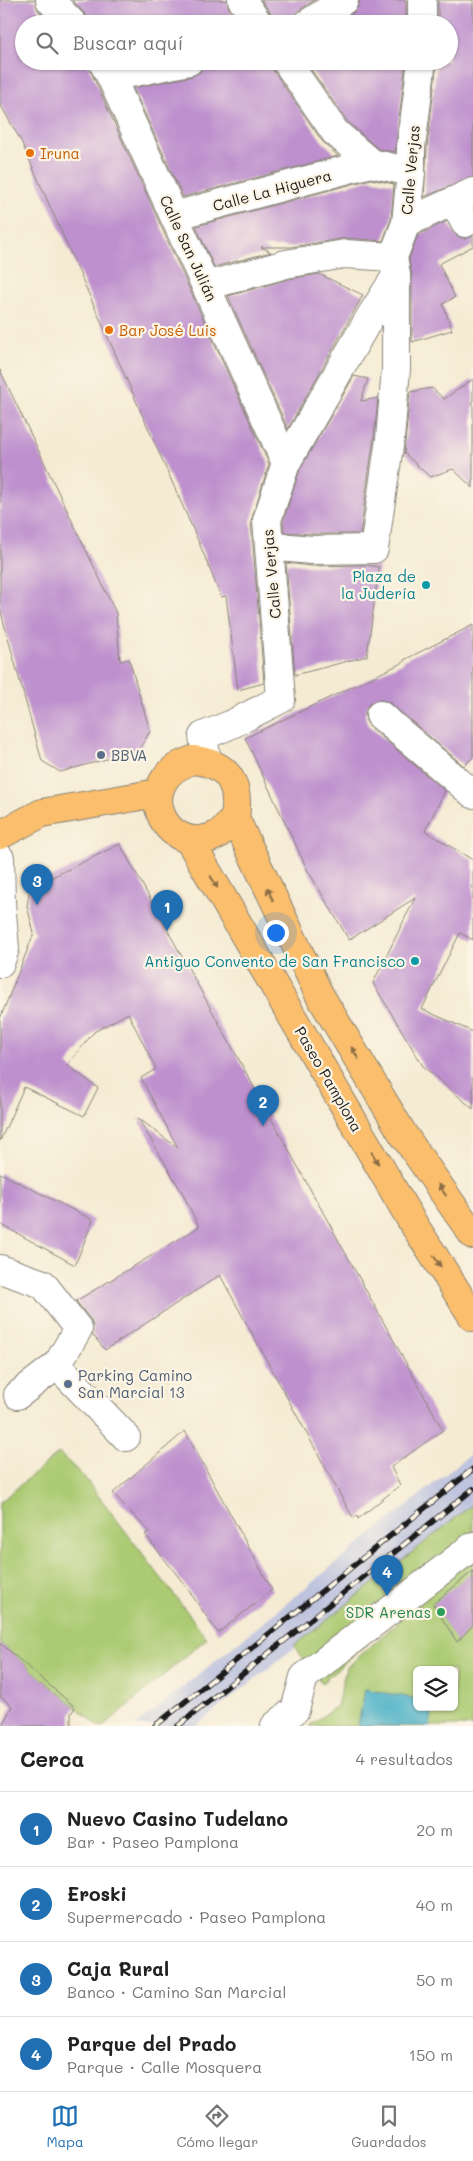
<!DOCTYPE html>
<html lang="es">
<head>
<meta charset="utf-8">
<style>
	:root { --surface:#fff; --page:#f6f6f6; --text:#222; --muted:#767676; --line:#e0e0e0; --accent:#1f6fb2 }
	body { margin:0; font-family:Mali,sans-serif; background:var(--page); color:var(--text) }
	.controls { position:absolute; right:15px; bottom:15px; display:grid; overflow:hidden; border-radius:8px; box-shadow:0 1px 4px #0004 }
	.controls button { width:45px; height:45px; display:grid; place-items:center; padding:0; border:0; border-bottom:1px solid var(--line); background:var(--surface); color:var(--text); font:25px sans-serif }
	.you { position:absolute; left:275px; top:932px; width:18px; height:18px; margin:-12px; border:4px solid #fff; border-radius:50%; background:#1a73e8; box-shadow:0 0 0 8px #1a73e833 }
	.badge { display:grid; place-items:center; width:32px; height:32px; border-radius:50%; background:var(--accent); color:#fff; font-size:16px; font-weight:700 }
	.pin { position:absolute; translate:-50% -41px; filter:drop-shadow(0 1px 2px #0008) }
	.pin::after { content:''; position:absolute; top:26px; width:18px; height:15px; background:inherit; clip-path:polygon(0 0,100% 0,50% 100%) }
	.list { margin:0; padding:0; list-style:none }
	h2 { display:flex; justify-content:space-between; align-items:center; height:65px; margin:0; padding:0 20px; font-size:21px }
	h2 small { font-size:16px; font-weight:400; color:var(--muted) }
	.list li { display:grid; grid-template-columns:32px 1fr auto; gap:15px; align-items:center; box-sizing:border-box; height:75px; padding:0 20px; border-top:1px solid var(--line) }
	.list b { display:block; font-size:19px; white-space:nowrap }
	.list p { margin:0; font-size:16px; white-space:nowrap; color:var(--muted) }
	.list em { font-size:16px; font-style:normal; color:var(--muted) }
	.icon { flex:none; width:28px; height:28px; fill:none; stroke:currentColor; stroke-width:2; stroke-linecap:round; stroke-linejoin:round }
	.map { position:relative; flex:none; width:473px; height:1726px; overflow:hidden }
	.search { position:absolute; background:var(--surface); box-shadow:0 1px 4px #0004; left:15px; right:15px; top:15px; height:55px; display:flex; align-items:center; gap:12px; box-sizing:border-box; padding:0 18px; border-radius:28px; color:var(--muted); font-size:19px }
	.sheet { height:365px; background:var(--surface) }
	nav { display:flex; justify-content:space-around; align-items:center; box-sizing:border-box; height:70px; border-top:1px solid var(--line); background:var(--surface); font-size:14px; color:var(--muted) }
	nav a { display:grid; justify-items:center; gap:2px }
	nav .on { color:var(--accent) }
	.map>svg:first-child { display:block }
	.industrial { fill:#bec3de }
	.green { fill:#abca72; stroke:#647347; fill-rule:evenodd }
	.water { fill:#48b0c7; stroke:#326672 }
	.building { fill:#be91ce }
	.lines { fill:none; stroke-linecap:round; stroke-linejoin:round }
	.minor-casing { stroke:#888478; stroke-width:30 }
	.major-casing { stroke:#888478; stroke-width:30 }
	.minor { stroke:#fff; stroke-width:28 }
	.major { stroke:#fabe6d; stroke-width:28 }
	.rail-casing { stroke:#1c1c1c; stroke-width:5.5 }
	.rail { stroke:#fcf5e5; stroke-width:4; stroke-dasharray:11; stroke-linecap:butt }
	.oneway { fill:#8b6d44 }
	.food-dot { fill:#e8710a; stroke:#fcf5e5; stroke-width:2 }
	.culture-dot { fill:#0f9aa8; stroke:#fcf5e5; stroke-width:2 }
	.service-dot { fill:#5c6f8a; stroke:#fcf5e5; stroke-width:2 }
	.leisure-dot { fill:#2e9e5b; stroke:#fcf5e5; stroke-width:2 }
	.labels { text-anchor:middle; dominant-baseline:central; stroke-width:4.5; stroke-linejoin:round; paint-order:stroke }
	.food-label { font-size:15px; fill:#c56008; stroke:#fcf5e5; text-anchor:start }
	.street-label { font-size:15px; fill:#1c1c1c; stroke:#fcf5e5 }
	.culture-label { font-size:15px; fill:#0d838f; stroke:#fcf5e5; text-anchor:end }
	.service-label { font-size:15px; fill:#4e5e75; stroke:#fcf5e5; text-anchor:start }
	.leisure-label { font-size:15px; fill:#27864d; stroke:#fcf5e5; text-anchor:end }
</style>
</head>
<body>
<div class="map">
<svg width="473" height="1726" viewBox="0 0 473 1726">
	<rect width="100%" height="100%" fill="#fcf5e5"/>
	<filter id="ink" filterUnits="userSpaceOnUse"><feTurbulence type="fractalNoise" baseFrequency=".02" numOctaves="2"/><feDisplacementMap in="SourceGraphic" scale="10" xChannelSelector="R" yChannelSelector="G"/><feConvolveMatrix kernelMatrix="1 2 1 2 8 2 1 2 1" color-interpolation-filters="sRGB"/></filter>
	<filter id="wash" filterUnits="userSpaceOnUse"><feTurbulence type="fractalNoise" baseFrequency=".0096" numOctaves="4" result="noise"/><feDisplacementMap in="SourceGraphic" scale="20" xChannelSelector="R" yChannelSelector="G"/><feGaussianBlur stdDeviation="1.12" result="paint"/><feColorMatrix in="noise" values="0 0 0 0 0 0 0 0 0 0 0 0 0 0 0 0 0 1.4 0 .05"/><feComposite in="paint" operator="in"/></filter>
	<g filter="url(#wash)">
		<rect width="100%" height="100%" fill="#f5ebd3"/>
		<polygon class="industrial" points="473,1452 473,1506 196,1726 135,1726"/>
		<g class="green">
			<polygon points="59,1453 84,1477 207,1638 104,1726 98,1726 0,1643 0,1502"/>
			<polygon points="473,1504 473,1547 322,1683 294,1646"/>
			<path d="M473 1556V1726H309L337 1706 346 1668ZM417 1670H454V1707H417Z"/>
		</g>
		<polygon class="water" points="365,1689 417,1699 417,1707 433,1707 430,1726 358,1726"/>
		<g id="blocks">
			<g class="building">
				<polygon points="0,0 35,0 38,10 51,24 24,24 24,61 86,61 269,464 251,521 264,683 238,690 226,596 221,597 200,545 21,141 0,104"/>
				<polygon points="72,0 227,0 229,9 240,24 88,24 85,14"/>
				<polygon points="261,0 315,0 298,11 293,16 292,24 274,24 272,15"/>
				<polygon points="360,0 406,0 406,24 336,24 353,13 358,7"/>
				<polygon points="438,0 473,0 473,177 424,197 427,148 437,61 449,61 449,24 438,24"/>
				<polygon points="204,61 271,61 273,70 322,141 338,156 183,197 133,88 193,76 200,72"/>
				<polygon points="305,61 406,61 395,152 378,149 347,121"/>
				<polygon points="371,179 394,184 391,219 383,241 346,238 291,247 261,247 271,252 214,267 196,226"/>
				<polygon points="447,221 457,236 465,239 473,236 473,246 439,264 455,297 443,304 452,330 412,342 412,276 409,259 418,235"/>
				<polygon points="319,274 363,295 288,429 228,296 289,279"/>
				<polygon points="0,370 116,613 120,661 129,659 150,731 139,750 60,772 42,761 0,609"/>
				<polygon points="354,376 368,379 361,401 378,398 374,437 360,534 312,534 284,532 283,522 300,469"/>
				<polygon points="473,379 473,488 453,469 430,477 404,453 410,392 432,388 444,399"/>
				<polygon points="286,563 311,566 365,565 379,567 367,656 295,675"/>
				<polygon points="473,625 473,757 464,766 390,703 382,700 374,701 368,705 365,713 366,721 370,727 445,791 425,831 473,860 473,940 460,933 422,1009 473,1032 473,1109 423,1066 373,983 415,898 349,940 307,869 245,738 404,662 404,660"/>
				<polygon points="120,844 443,1430 391,1467 400,1485 358,1519 357,1516 353,1518 220,1275 105,1350 92,1334 93,1327 91,1320 76,1301 199,1227 183,1194 138,1118 178,1148 141,1078 156,1069 128,1013 94,1032 67,1065 98,1088 84,1116 24,1087 0,1141 0,1019 34,933 27,906 30,888"/>
				<polygon points="0,1173 93,1220 75,1265 0,1224"/>
				<polygon points="185,1431 272,1590 218,1633 187,1588 145,1534 149,1532 113,1493"/>
				<polygon points="473,1571 473,1625 457,1642 433,1604"/>
				<polygon points="0,1643 75,1707 71,1714 71,1726 2,1726 12,1706 0,1696"/>
			</g>
		</g>
	</g>
	<g filter="url(#ink)">
		<use href="#blocks" fill-opacity="0" stroke="#888478" stroke-width="1"/>
		<g class="lines">
			<g class="minor-casing">
				<g id="minor">
					<polyline points="50,0 73,24"/>
					<polyline points="242,0 259,24"/>
					<polyline points="422,0 422,24"/>
					<polyline points="307,24 344,0"/>
					<polyline points="102,61 111,77 286,463"/>
					<polyline points="286,61 335,132 371,163 411,172"/>
					<polyline points="111,77 189,61"/>
					<polyline points="454,202 465,223"/>
					<polyline points="174,216 371,163"/>
					<polyline points="406,223 473,192"/>
					<polyline points="206,286 286,264 345,254 393,257"/>
					<polyline points="270,546 311,550 374,549 390,439 396,369 396,276"/>
					<polyline points="380,715 473,794"/>
					<polyline points="207,762 203,736 232,724 281,699 267,520 286,463 370,317 396,276 393,257 406,223 411,172 411,147 422,61"/>
					<polyline points="0,858 1,902 5,949 0,963"/>
					<polyline points="0,1269 43,1284 78,1329 57,1365 126,1437"/>
					<polyline points="18,1395 57,1365"/>
					<polyline points="275,1726 295,1710 304,1677 473,1546"/>
				</g>
			</g>
			<g class="major-casing">
				<g id="major">
					<path d="M193 760C229 763 240 785 235 818 229 824 222 833 215 836 165 859 128 780 193 760Z"/>
					<polyline points="235,818 319,994 403,1134 473,1235"/>
					<polyline points="0,835 42,813 158,793"/>
					<polyline points="189,840 411,1220 473,1317"/>
				</g>
			</g>
			<use href="#minor" class="minor"/>
			<use href="#major" class="major"/>
			<g class="rail-casing">
				<g id="rail">
					<polyline points="155,1726 473,1469"/>
					<polyline points="178,1726 473,1489"/>
				</g>
			</g>
			<use href="#rail" class="rail"/>
		</g>
		<defs><path id="oneway-solid" d="M-6-.8H1V-3.2L6.5 0L1 3.2V.8H-6Z" transform="scale(1.25)"/></defs>
		<g class="oneway">
			<use href="#oneway-solid" transform="translate(214 882) rotate(60)"/>
			<use href="#oneway-solid" transform="translate(270 894) rotate(-116)"/>
			<use href="#oneway-solid" transform="translate(355 1053) rotate(-121)"/>
			<use href="#oneway-solid" transform="translate(375 1158) rotate(60)"/>
			<use href="#oneway-solid" transform="translate(442 1190) rotate(-125)"/>
			<use href="#oneway-solid" transform="translate(437 1261) rotate(57)"/>
		</g>
	</g>
	<g class="food-dot">
		<circle cx="30" cy="153" r="5"/>
		<circle cx="109" cy="330" r="5"/>
	</g>
	<g class="culture-dot">
		<circle cx="426" cy="585" r="5"/>
		<circle cx="415" cy="961" r="5"/>
	</g>
	<g class="service-dot">
		<circle cx="101" cy="755" r="5"/>
		<circle cx="68" cy="1384" r="5"/>
	</g>
	<circle class="leisure-dot" cx="441" cy="1612" r="5"/>
	<g class="labels">
		<g class="food-label">
			<text x="40" y="153">Iruna</text>
			<text x="119" y="330">Bar José Luis</text>
		</g>
		<g class="street-label">
			<text transform="translate(410 170) rotate(-85)">Calle Verjas</text>
			<text transform="translate(272 190) rotate(-15)">Calle La Higuera</text>
			<text transform="translate(189 248) rotate(65)">Calle San Julián</text>
			<text transform="translate(271 574) rotate(-95)">Calle Verjas</text>
			<text transform="translate(329 1079) rotate(60)">Paseo Pamplona</text>
		</g>
		<g class="culture-label">
			<text x="416" y="576">Plaza de<tspan x="416" dy="17">la Judería</tspan></text>
			<text x="405" y="961">Antiguo Convento de San Francisco</text>
		</g>
		<g class="service-label">
			<text x="111" y="755">BBVA</text>
			<text x="78" y="1375">Parking Camino<tspan x="78" dy="17">San Marcial 13</tspan></text>
		</g>
		<g class="leisure-label">
			<text x="431" y="1612">SDR Arenas</text>
		</g>
	</g>
</svg>
<div class="controls">
<button><svg class="icon" aria-label="layers" viewBox="0 0 24 24"><path d="M12 4l9 5-9 5-9-5zM3 14l9 5 9-5"/></svg></button>
</div>
<div class="you"></div>
<div class="pin badge" style="left:167px;top:931px">1</div>
<div class="pin badge" style="left:263px;top:1126px">2</div>
<div class="pin badge" style="left:37px;top:905px">3</div>
<div class="pin badge" style="left:387px;top:1596px">4</div>
<div class="search"><svg class="icon" aria-label="search" viewBox="0 0 24 24"><circle cx="10" cy="10" r="6"/><path d="M15 15l6 6"/></svg>Buscar aquí</div>
</div>
<section class="sheet">
<h2>Cerca<small>4 resultados</small></h2>
<ul class="list">
<li><span class="badge">1</span><div><b>Nuevo Casino Tudelano</b><p>Bar · Paseo Pamplona</p></div><em>20 m</em></li>
<li><span class="badge">2</span><div><b>Eroski</b><p>Supermercado · Paseo Pamplona</p></div><em>40 m</em></li>
<li><span class="badge">3</span><div><b>Caja Rural</b><p>Banco · Camino San Marcial</p></div><em>50 m</em></li>
<li><span class="badge">4</span><div><b>Parque del Prado</b><p>Parque · Calle Mosquera</p></div><em>150 m</em></li>
</ul>
</section>
<nav>
<a class="on"><svg class="icon" aria-label="map" viewBox="0 0 24 24"><path d="M3 6l6-2 6 2 6-2v14l-6 2-6-2-6 2zM9 4v14M15 6v14"/></svg>Mapa</a>
<a><svg class="icon" aria-label="directions" viewBox="0 0 24 24"><path d="M12 3l9 9-9 9-9-9zM9 14v-3h6M13 9l2 2-2 2"/></svg>Cómo llegar</a>
<a><svg class="icon" aria-label="saved" viewBox="0 0 24 24"><path d="M7 4h10v16l-5-4-5 4z"/></svg>Guardados</a>
</nav>
</body>
</html>
